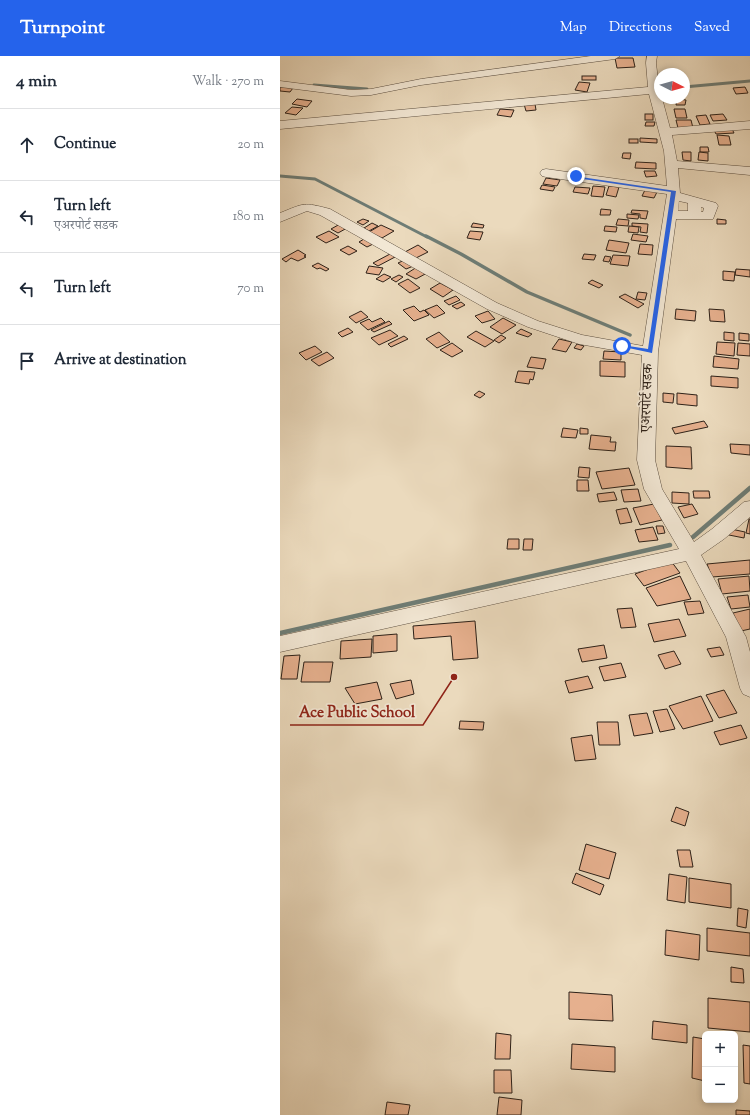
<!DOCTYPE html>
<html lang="en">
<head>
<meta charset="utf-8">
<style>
	:root { --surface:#fff; --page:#f2f2f3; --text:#1f2937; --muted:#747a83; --line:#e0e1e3; --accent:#2563eb }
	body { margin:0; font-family:"Sorts Mill Goudy","Noto Serif Devanagari",serif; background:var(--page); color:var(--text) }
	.controls { position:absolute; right:12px; bottom:12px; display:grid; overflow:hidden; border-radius:6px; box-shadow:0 2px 6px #0003 }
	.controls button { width:36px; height:36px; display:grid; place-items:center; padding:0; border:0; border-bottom:1px solid var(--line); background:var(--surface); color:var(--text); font:20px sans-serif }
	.compass { position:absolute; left:374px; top:12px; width:36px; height:36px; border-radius:50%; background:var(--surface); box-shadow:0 2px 6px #0003; rotate:96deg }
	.stop { position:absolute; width:12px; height:12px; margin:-9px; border:3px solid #2563eb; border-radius:50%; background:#fff }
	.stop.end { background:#2563eb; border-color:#fff; box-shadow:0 1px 4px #0008 }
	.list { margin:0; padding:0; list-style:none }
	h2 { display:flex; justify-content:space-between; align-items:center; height:52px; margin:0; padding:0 16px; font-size:17px }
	h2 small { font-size:13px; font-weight:400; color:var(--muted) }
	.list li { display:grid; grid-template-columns:26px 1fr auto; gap:12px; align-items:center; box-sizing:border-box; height:72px; padding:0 16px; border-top:1px solid var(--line) }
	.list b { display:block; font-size:15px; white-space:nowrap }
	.list p { margin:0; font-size:13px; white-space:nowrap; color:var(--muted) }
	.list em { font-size:13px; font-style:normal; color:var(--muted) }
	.icon { flex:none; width:22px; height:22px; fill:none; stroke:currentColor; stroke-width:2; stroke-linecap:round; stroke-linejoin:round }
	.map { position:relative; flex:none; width:470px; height:1059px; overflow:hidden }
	header { display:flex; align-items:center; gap:24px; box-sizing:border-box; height:56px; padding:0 20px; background:var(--accent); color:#fff }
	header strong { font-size:19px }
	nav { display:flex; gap:22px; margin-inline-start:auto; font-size:14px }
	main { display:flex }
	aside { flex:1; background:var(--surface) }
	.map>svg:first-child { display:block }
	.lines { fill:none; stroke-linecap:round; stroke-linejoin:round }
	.stream-far2 { stroke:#6e7d76; stroke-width:3 }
	.stream-far1 { stroke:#6e7d76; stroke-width:3.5 }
	.stream { stroke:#6e7d76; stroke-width:4.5 }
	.building { fill:#e6b08e; stroke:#2d2118 }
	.minor-casing { stroke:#5c4f41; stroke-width:1 }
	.minor { fill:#f2e7d4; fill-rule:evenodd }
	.route { fill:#2563eb }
	.labels { text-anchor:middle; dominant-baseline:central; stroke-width:3.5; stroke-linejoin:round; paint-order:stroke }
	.street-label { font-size:14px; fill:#2d2118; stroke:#f2e7d4 }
	.leader { fill:none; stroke:#8f2418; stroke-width:1.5 }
	.callout-dot { fill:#8f2418; stroke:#f2e7d4; stroke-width:1.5 }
	.callout-label { font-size:15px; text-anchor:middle; font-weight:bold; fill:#8f2418; stroke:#f2e7d4; stroke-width:3.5; stroke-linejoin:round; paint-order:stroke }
</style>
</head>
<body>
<header>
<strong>Turnpoint</strong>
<nav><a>Map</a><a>Directions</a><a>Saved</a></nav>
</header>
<main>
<aside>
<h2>4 min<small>Walk · 270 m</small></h2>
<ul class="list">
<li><svg class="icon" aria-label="ahead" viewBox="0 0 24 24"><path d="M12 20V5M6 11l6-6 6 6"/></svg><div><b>Continue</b></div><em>20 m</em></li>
<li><svg class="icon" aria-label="left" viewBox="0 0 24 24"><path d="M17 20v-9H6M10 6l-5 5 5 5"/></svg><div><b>Turn left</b><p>एअरपोर्ट सडक</p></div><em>180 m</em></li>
<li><svg class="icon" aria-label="left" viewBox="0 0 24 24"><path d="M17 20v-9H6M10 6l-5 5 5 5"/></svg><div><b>Turn left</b></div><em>70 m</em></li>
<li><svg class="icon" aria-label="arrive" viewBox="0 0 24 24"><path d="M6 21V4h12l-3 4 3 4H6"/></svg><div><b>Arrive at destination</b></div></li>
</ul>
</aside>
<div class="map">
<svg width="470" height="1059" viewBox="0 0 470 1059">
	<rect width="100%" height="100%" fill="#ebdabd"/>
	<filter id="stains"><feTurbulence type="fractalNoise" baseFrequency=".005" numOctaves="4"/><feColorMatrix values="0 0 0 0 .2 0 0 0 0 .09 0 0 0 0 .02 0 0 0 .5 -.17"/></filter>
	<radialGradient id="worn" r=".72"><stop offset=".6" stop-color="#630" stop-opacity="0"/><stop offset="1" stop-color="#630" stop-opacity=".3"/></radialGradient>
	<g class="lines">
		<g class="stream-far2">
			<polyline points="34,29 87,33"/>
			<polyline points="404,31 470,25"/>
			<polyline points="0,120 35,123 147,181"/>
		</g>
		<polyline class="stream-far1" points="146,180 181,198 247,236 350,279"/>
		<g class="stream">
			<polyline points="413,481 470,432"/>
			<polyline points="0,577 390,489"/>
		</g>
	</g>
	<g class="building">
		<polygon points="335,2 353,2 355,11 337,12"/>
		<rect x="302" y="20" width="14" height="4"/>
		<polygon points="299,26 310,27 307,36 295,34"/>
		<polygon points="0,31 13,32 10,36 0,35"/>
		<polygon points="465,31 468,37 456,38 453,32"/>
		<polygon points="17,43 32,45 27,51 12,48"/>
		<polygon points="397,43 406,44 405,49 396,49"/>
		<polygon points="244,48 255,48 256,54 246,55"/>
		<polygon points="12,51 23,52 16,59 5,57"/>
		<polygon points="220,53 234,54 231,61 217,59"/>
		<polygon points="394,53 405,53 407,62 396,62"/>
		<rect x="365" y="58" width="8" height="6"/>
		<polygon points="443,58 447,64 433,65 430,59"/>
		<polygon points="426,59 430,68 420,69 416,60"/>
		<polygon points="396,64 411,64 413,72 398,72"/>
		<polygon points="366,66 375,66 374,70 365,70"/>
		<polygon points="452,73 454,77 436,78 434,74"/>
		<polygon points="437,79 449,80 451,89 439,89"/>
		<polygon points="360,82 377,83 377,87 360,86"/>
		<rect x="349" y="83" width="9" height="4"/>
		<polygon points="420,91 428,91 429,96 420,96"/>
		<polygon points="402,96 411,96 411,105 403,104"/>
		<polygon points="419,96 428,97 428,105 418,104"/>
		<polygon points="343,97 351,97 350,103 342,102"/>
		<polygon points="356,106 376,107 376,113 355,112"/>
		<polygon points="364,115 375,115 377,120 366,121"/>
		<polygon points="266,122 280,124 277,130 263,128"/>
		<polygon points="262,129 275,131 273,135 260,133"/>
		<polygon points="313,130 325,131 323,141 311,140"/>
		<polygon points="329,130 339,131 336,141 326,139"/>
		<polygon points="295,131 310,132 308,138 293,136"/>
		<polygon points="365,134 377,136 374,142 362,140"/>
		<polygon points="321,153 331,154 330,159 320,159"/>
		<polygon points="352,154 368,155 366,163 360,162 360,158 351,157"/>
		<polygon points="347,158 359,159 358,163 347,162"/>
		<polygon points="83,163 89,165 83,169 77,166"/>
		<polygon points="338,163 349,164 348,170 336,169"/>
		<polygon points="437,163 446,164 446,168 437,168"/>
		<polygon points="92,167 98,170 89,175 84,172"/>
		<polygon points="193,167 204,169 203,172 191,171"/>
		<polygon points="352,167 368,168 367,177 360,176 361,171 352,170"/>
		<polygon points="60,168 67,172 58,177 51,173"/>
		<polygon points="101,169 114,175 102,182 89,176"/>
		<polygon points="325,170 337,171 336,176 324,175"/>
		<polygon points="349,170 359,171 358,177 348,176"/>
		<polygon points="49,175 59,181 46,187 36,181"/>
		<polygon points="190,175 203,176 200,184 187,182"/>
		<polygon points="353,178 368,180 366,186 351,184"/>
		<polygon points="84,183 93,188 87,191 79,186"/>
		<polygon points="329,184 349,187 346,197 326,194"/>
		<polygon points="360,188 373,189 372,199 358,198"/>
		<polygon points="138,189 148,196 136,202 125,196"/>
		<polygon points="68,190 77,195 69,199 60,194"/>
		<polygon points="18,194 26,199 24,200 26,201 18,205 11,202 6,206 2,203"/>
		<polygon points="110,198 115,201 98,210 93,207"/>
		<polygon points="304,198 316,199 314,204 302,203"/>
		<polygon points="333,199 350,200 348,210 330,208"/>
		<polygon points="325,200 331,201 329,206 323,205"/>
		<polygon points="127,203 136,209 126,213 118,207"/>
		<polygon points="38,207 49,213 46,215 40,212 37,213 32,210"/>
		<polygon points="89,210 103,212 99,219 86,217"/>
		<polygon points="137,211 147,217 136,223 126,218"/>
		<polygon points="456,213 470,214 470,221 455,219"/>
		<polygon points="443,215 455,216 454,225 443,224"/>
		<polygon points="104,218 111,221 103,226 96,223"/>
		<polygon points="119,219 123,221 116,226 111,223"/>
		<polygon points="128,223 140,232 130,237 118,228"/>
		<polygon points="312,224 323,229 319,232 308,227"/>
		<polygon points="160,227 173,234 163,241 150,233"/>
		<polygon points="358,236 367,237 365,244 356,243"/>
		<polygon points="345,238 364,248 358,252 339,241"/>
		<polygon points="176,240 180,244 169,249 164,245"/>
		<polygon points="181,246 185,249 177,253 172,250"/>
		<polygon points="157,249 165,257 154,262 145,254"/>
		<polygon points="134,250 140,256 144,254 149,259 134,265 123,254"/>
		<polygon points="396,253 416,255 415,265 395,263"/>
		<polygon points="429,253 444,254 445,266 430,265"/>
		<polygon points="81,255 88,261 76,267 69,261"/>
		<polygon points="208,255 215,263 202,267 195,260"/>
		<polygon points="101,262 105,266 88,274 80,267 89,263 92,266"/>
		<polygon points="223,262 236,269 222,278 210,271"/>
		<polygon points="109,265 112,268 94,276 91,274"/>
		<polygon points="68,272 73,276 62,281 58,277"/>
		<polygon points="241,273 252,278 248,281 236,277"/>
		<polygon points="110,274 118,280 99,289 91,282"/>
		<polygon points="196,275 214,285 205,291 187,281"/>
		<polygon points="159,276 170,286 157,292 146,283"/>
		<polygon points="444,276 454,277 454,285 444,284"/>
		<polygon points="459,277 469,278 469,285 459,284"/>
		<polygon points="221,279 226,282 219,287 214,284"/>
		<polygon points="124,280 128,283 111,291 108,288"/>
		<polygon points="279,283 292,286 286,296 272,293"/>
		<polygon points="437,286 455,287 454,300 436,298"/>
		<polygon points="172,287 183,295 172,301 160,294"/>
		<polygon points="458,287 470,288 470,300 457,299"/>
		<polygon points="297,288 304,290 301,294 294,292"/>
		<polygon points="35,290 42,296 26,304 19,297"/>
		<polygon points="324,295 341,296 341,304 323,303"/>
		<polygon points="47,296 54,302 39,310 31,304"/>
		<polygon points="434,300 459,303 458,313 433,311"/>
		<polygon points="251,301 266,303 263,313 247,311"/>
		<polygon points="320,305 345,306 345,321 320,320"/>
		<polygon points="238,315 255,316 253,324 250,323 249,328 235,326"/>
		<polygon points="431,320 458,322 458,332 431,330"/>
		<polygon points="199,335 205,338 200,342 194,339"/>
		<polygon points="383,337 394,338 393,347 383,346"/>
		<polygon points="397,337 417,339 417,350 397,348"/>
		<polygon points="424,365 428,371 395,378 392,372"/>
		<polygon points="283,372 298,374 296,382 281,381"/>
		<polygon points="300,372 308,373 308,378 300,378"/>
		<polygon points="311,379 331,381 330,386 336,386 335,395 309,393"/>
		<polygon points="450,388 470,389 470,399 451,397"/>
		<polygon points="386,390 411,391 412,413 386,411"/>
		<polygon points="299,411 310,412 309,422 298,421"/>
		<polygon points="349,412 355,429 322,433 316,416"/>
		<polygon points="297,424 308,424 309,435 297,435"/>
		<polygon points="358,433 361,445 344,446 341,434"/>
		<polygon points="413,435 429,435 430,442 414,442"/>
		<polygon points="334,436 337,444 319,446 317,438"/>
		<polygon points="392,436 409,437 409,448 392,447"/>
		<polygon points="374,448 382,464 360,469 353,452"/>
		<polygon points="412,448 418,458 404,462 398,451"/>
		<polygon points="347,452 352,466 340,468 336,454"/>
		<polygon points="469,463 470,463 470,478 466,477"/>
		<polygon points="376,470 383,470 385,477 378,478"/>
		<polygon points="373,471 378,484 359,486 355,474"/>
		<polygon points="451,473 465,476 464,482 449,479"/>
		<polygon points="228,483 239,483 239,493 227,493"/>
		<polygon points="244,483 253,483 252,494 243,494"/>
		<polygon points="470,504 470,518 432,521 427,508"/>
		<polygon points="391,505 400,517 364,530 355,518"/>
		<polygon points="400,520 411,543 377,550 366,532"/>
		<polygon points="469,520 470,535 442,538 438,523"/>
		<polygon points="468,539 470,551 451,553 447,541"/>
		<polygon points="420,545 424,557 408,559 404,546"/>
		<polygon points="352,552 356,571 341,572 337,553"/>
		<polygon points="470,553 470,573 461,575 453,557"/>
		<polygon points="399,563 406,580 374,586 368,568"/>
		<polygon points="195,565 198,602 173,604 171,580 134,583 133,570"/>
		<polygon points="117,578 117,595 93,597 93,580"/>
		<polygon points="92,583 91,601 60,603 61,585"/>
		<polygon points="324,589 327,602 302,606 298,593"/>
		<polygon points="440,591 444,599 431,601 427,593"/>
		<polygon points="394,595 401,608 385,613 378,599"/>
		<polygon points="20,599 17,623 1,623 4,600"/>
		<polygon points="24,606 53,606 50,626 21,626"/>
		<polygon points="341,607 346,621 324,625 319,611"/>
		<polygon points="308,620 313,632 289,637 285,625"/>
		<polygon points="131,624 134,638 116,643 110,628"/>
		<polygon points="97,626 102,643 75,648 65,632"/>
		<polygon points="444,634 457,657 439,662 426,639"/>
		<polygon points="421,640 433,665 403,673 389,650"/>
		<polygon points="387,653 395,673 380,676 373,655"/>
		<polygon points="367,657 373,677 354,680 349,659"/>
		<polygon points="180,665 204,666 203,674 179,673"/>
		<polygon points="317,666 338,666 340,689 319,689"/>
		<polygon points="461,669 467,682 440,689 434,676"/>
		<polygon points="312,679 316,703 295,705 291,682"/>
		<polygon points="396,751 409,756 405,770 391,765"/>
		<polygon points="306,788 336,797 329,823 299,814"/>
		<polygon points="397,794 410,794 413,811 400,811"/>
		<polygon points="296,817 324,829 320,839 292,827"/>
		<polygon points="389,818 407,821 405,847 387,844"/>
		<polygon points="409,822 451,828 451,852 409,846"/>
		<polygon points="458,852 468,854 466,872 457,870"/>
		<polygon points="427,872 470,877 470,900 427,895"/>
		<polygon points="386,874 420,879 419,904 385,899"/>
		<polygon points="451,911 463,913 464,927 451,926"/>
		<polygon points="289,936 332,939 333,965 289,963"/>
		<polygon points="428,942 470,946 470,976 428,972"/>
		<polygon points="373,965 407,969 407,987 372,983"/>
		<polygon points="216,977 231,979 230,1003 215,1003"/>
		<polygon points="413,981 425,983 425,1025 412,1022"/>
		<polygon points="292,988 335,991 335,1016 291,1013"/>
		<rect x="455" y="988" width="1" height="41"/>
		<polygon points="463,989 470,990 470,1028 464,1027"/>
		<polygon points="214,1014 231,1014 232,1037 214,1037"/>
		<polygon points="219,1041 242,1044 241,1059 217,1059"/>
		<polygon points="107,1046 130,1049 128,1059 105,1059"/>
		<polygon points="456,1054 470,1055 470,1059 456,1059"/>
	</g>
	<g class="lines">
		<g class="minor-casing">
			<g id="minor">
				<polygon points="311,0 340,0 335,3 141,29 91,39 71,40 0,31 0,25 71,34 91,33 141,23"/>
				<path d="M367 0H377L376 7 380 42H382L390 72 470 65V73L392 79 397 105 470 111V119L398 112 400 137 436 147 438 150 433 163H396L378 296 375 404 382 433 414 486 432 473 464 446 470 445V461L444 483 421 499 466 581 470 596V641L463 638 460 632 446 581 406 505 0 596V580L399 493 364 433 357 404 362 299 299 288 248 271 207 253 40 159 27 155 0 166V157C25 147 23 146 50 153L217 247 258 265 302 279 363 290 387 138 266 121 262 120 260 117 262 114 266 113 387 130 384 95 369 38 0 73V65L368 31 366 7ZM399 145 408 147V155H398ZM421 151 424 152 423 156H421Z"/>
			</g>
		</g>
		<use href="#minor" class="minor"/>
	</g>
	<polygon class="route" points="294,120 396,135 372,297 339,290 342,289 368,293 391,136 296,122"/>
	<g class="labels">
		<g class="street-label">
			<text transform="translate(368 342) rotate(-88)">एअरपोर्ट सडक</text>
		</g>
	</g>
	<path class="leader" d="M174 621L143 669H10"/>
	<circle class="callout-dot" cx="174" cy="621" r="4"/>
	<g class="callout-label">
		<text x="77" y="661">Ace Public School</text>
	</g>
	<rect width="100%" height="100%" filter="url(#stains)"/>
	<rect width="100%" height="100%" fill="url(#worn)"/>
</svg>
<div class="controls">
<button>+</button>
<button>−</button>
</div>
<svg class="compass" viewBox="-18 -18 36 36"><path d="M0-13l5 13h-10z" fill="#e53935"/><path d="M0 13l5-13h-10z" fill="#747a83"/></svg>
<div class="stop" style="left:342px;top:290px"></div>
<div class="stop end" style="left:296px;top:120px"></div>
</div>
</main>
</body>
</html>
